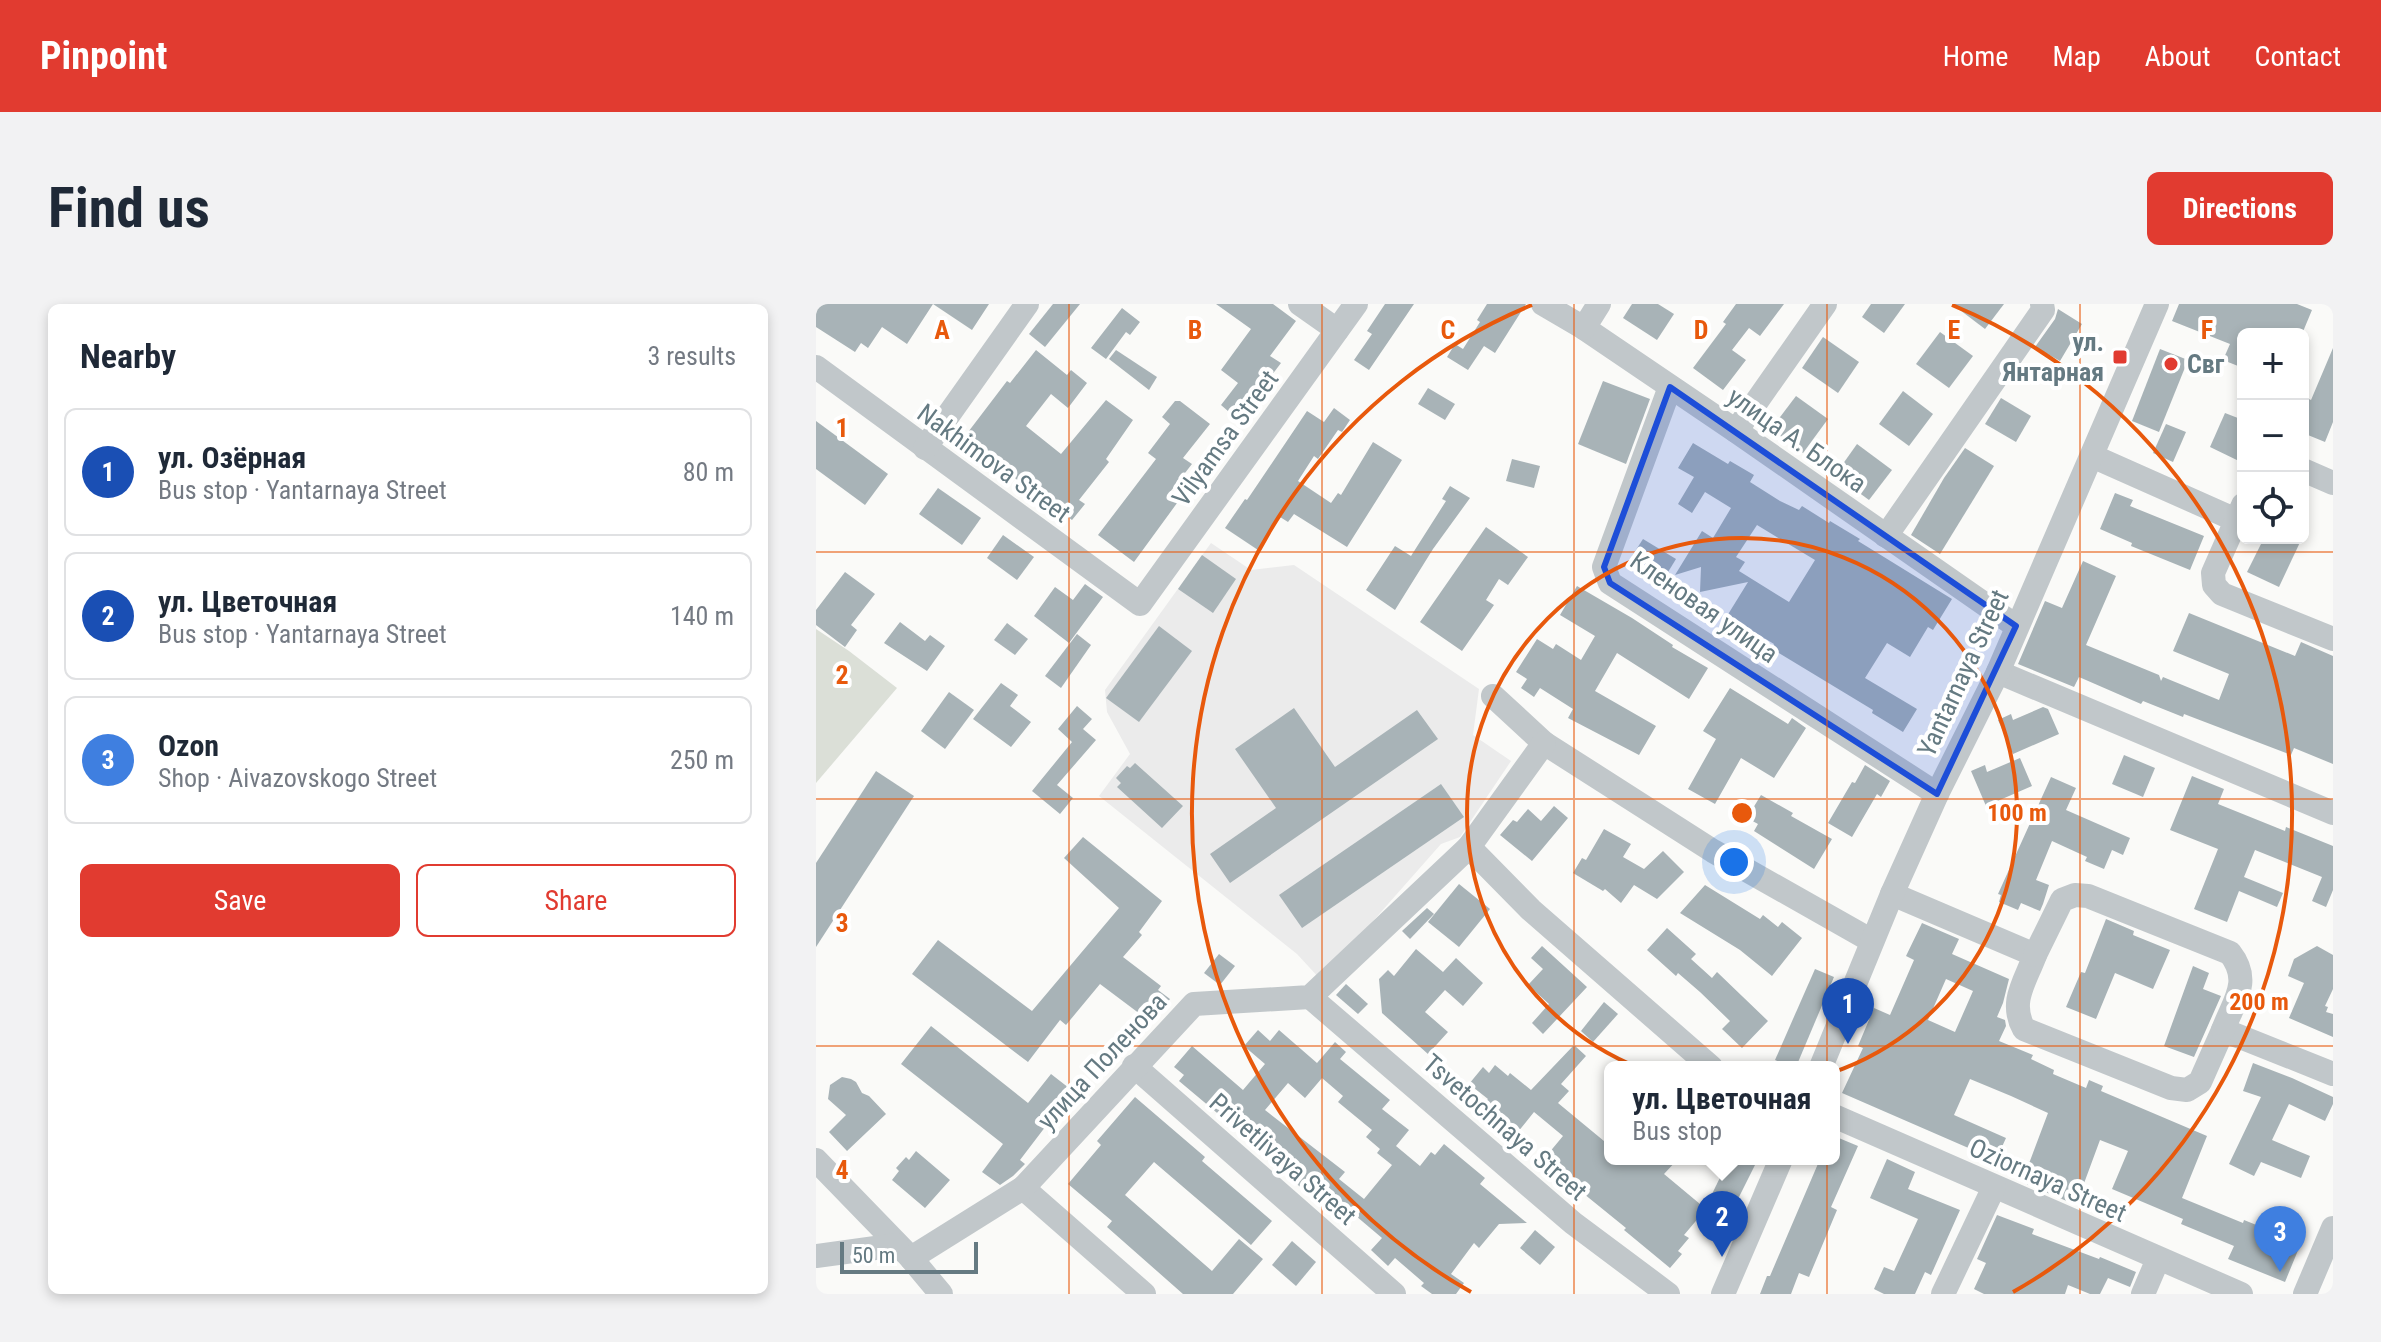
<!DOCTYPE html>
<html lang="en">
<head>
<meta charset="utf-8">
<style>
	:root { --surface:#fff; --page:#f2f2f3; --text:#1f2937; --muted:#747a83; --line:#e0e1e3; --accent:#e13b30 }
	body { margin:0; font-family:"Roboto Condensed",sans-serif; background:var(--page); color:var(--text) }
	.controls { position:absolute; right:24px; top:24px; display:grid; overflow:hidden; border-radius:12px; box-shadow:0 4px 12px #0003 }
	.controls button { width:72px; height:72px; display:grid; place-items:center; padding:0; border:0; border-bottom:2px solid var(--line); background:var(--surface); color:var(--text); font:40px sans-serif }
	.scale { position:absolute; left:24px; bottom:20px; width:138px; box-sizing:border-box; padding-left:8px; border:4px solid #657a82; border-top:0; font-size:22px; line-height:28px; white-space:nowrap; color:#657a82; -webkit-text-stroke:6px #fff; paint-order:stroke }
	.you { position:absolute; left:918px; top:558px; width:28px; height:28px; margin:-20px; border:6px solid #fff; border-radius:50%; background:#1a73e8; box-shadow:0 0 0 12px #1a73e833 }
	.badge { display:grid; place-items:center; width:52px; height:52px; border-radius:50%; background:var(--accent); color:#fff; font-size:26px; font-weight:700 }
	.pin { position:absolute; translate:-50% -66px; filter:drop-shadow(0 2px 4px #0008) }
	.pin::after { content:''; position:absolute; top:42px; width:28px; height:24px; background:inherit; clip-path:polygon(0 0,100% 0,50% 100%) }
	.popup { position:absolute; left:788px; top:757px; width:236px; height:104px; box-sizing:border-box; display:grid; place-content:center; border-radius:12px; background:var(--surface); filter:drop-shadow(0 2px 6px #0005); font-size:26px; white-space:nowrap; color:var(--muted) }
	.popup b { font-size:30px; color:var(--text) }
	.popup::after { content:''; position:absolute; left:50%; top:100%; margin-left:-16px; border:16px solid transparent; border-top-color:var(--surface) }
	.list { margin:0; padding:0; list-style:none }
	h2 { display:flex; justify-content:space-between; align-items:center; height:104px; margin:0; padding:0 32px; font-size:34px }
	h2 small { font-size:26px; font-weight:400; color:var(--muted) }
	.list li { display:grid; grid-template-columns:52px 1fr auto; gap:24px; align-items:center; box-sizing:border-box; height:128px; margin:0 16px 16px; padding:0 16px; border:2px solid var(--line); border-radius:12px }
	.list b { display:block; font-size:30px; white-space:nowrap }
	.list p { margin:0; font-size:26px; white-space:nowrap; color:var(--muted) }
	.list em { font-size:26px; font-style:normal; color:var(--muted) }
	.actions { display:flex; gap:16px; padding:24px 32px }
	.actions a { flex:1; padding:18px 0; border:2px solid var(--accent); border-radius:12px; text-align:center; font-size:28px; color:var(--accent) }
	.actions .main { background:var(--accent); color:#fff }
	.icon { flex:none; width:44px; height:44px; fill:none; stroke:currentColor; stroke-width:2; stroke-linecap:round; stroke-linejoin:round }
	.map { position:relative; flex:none; width:1517px; height:990px; overflow:hidden; border-radius:12px }
	header { display:flex; align-items:center; gap:48px; box-sizing:border-box; height:112px; padding:0 40px; background:var(--accent); color:#fff }
	header strong { font-size:38px }
	nav { display:flex; gap:44px; margin-inline-start:auto; font-size:28px }
	.intro { display:flex; align-items:center; justify-content:space-between; box-sizing:border-box; height:192px; padding:0 48px }
	h1 { margin:0; font-size:56px }
	.button { padding:20px 36px; border-radius:12px; background:var(--accent); color:#fff; font-size:28px; font-weight:700 }
	main { display:flex; gap:48px; padding:0 48px }
	aside { flex:1; background:var(--surface); border-radius:12px; box-shadow:0 4px 12px #0003 }
	.map>svg:first-child { display:block }
	.built { fill:#ebebeb }
	.green { fill:#dbdfd7 }
	.building { fill:#a8b3b7; fill-rule:evenodd }
	.lines { fill:none; stroke-linecap:round; stroke-linejoin:round }
	.minor { stroke:#c1c7ca; stroke-width:24 }
	.marked { fill:#1d4ed8; fill-opacity:0.2; stroke:#1d4ed8; stroke-width:6; stroke-linejoin:round }
	.grid { fill:none; stroke:#e8590c; stroke-width:2; stroke-opacity:0.55 }
	.ring { fill:none; stroke:#e8590c; stroke-width:4 }
	.poi-dot { fill:#e13b30; stroke:#fff; stroke-width:3 }
	.labels { text-anchor:middle; dominant-baseline:central; stroke-width:8; stroke-linejoin:round; paint-order:stroke }
	.poi-label { font-size:26px; font-weight:bold; fill:#657a82; stroke:#fff; text-anchor:end }
	.street-label { font-size:26px; fill:#657a82; stroke:#fff }
	.grid-label { font-size:26px; text-anchor:middle; font-weight:bold; fill:#e8590c; stroke:#fff; stroke-width:8; stroke-linejoin:round; paint-order:stroke }
	.centre { fill:#e8590c; stroke:#fff; stroke-width:4 }
	.ring-label { font-size:24px; text-anchor:middle; font-weight:bold; fill:#e8590c; stroke:#fff; stroke-width:8; stroke-linejoin:round; paint-order:stroke }
</style>
</head>
<body>
<header>
<strong>Pinpoint</strong>
<nav><a>Home</a><a>Map</a><a>About</a><a>Contact</a></nav>
</header>
<div class="intro"><h1>Find us</h1><a class="button">Directions</a></div>
<main>
<aside>
<h2>Nearby<small>3 results</small></h2>
<ul class="list">
<li><span class="badge" style="background:#1a4fb4">1</span><div><b>ул. Озёрная</b><p>Bus stop · Yantarnaya Street</p></div><em>80 m</em></li>
<li><span class="badge" style="background:#1a4fb4">2</span><div><b>ул. Цветочная</b><p>Bus stop · Yantarnaya Street</p></div><em>140 m</em></li>
<li><span class="badge" style="background:#3f7fe0">3</span><div><b>Ozon</b><p>Shop · Aivazovskogo Street</p></div><em>250 m</em></li>
</ul>
<div class="actions"><a class="main">Save</a><a>Share</a></div>
</aside>
<div class="map">
<svg width="1517" height="990" viewBox="0 0 1517 990">
	<rect width="100%" height="100%" fill="#fafaf8"/>
	<polygon class="built" points="395,239 435,266 478,261 663,385 657,431 695,457 644,533 625,540 505,676 481,650 283,492 314,450 291,408 289,386"/>
	<polygon class="green" points="0,325 33,347 81,384 0,479"/>
	<g class="building">
		<polygon points="0,0 173,0 156,26 117,0 91,40 66,23 52,44 45,39 39,48 0,23"/>
		<polygon points="237,0 264,0 229,43 213,30"/>
		<polygon points="400,0 457,0 480,17 454,52 465,59 440,92 438,91 420,114 405,101 422,79 405,66 435,25"/>
		<polygon points="569,0 598,0 553,66 538,56 556,30 551,27"/>
		<polygon points="671,0 710,0 679,49 668,42 652,66 631,53 639,40 647,45 664,18 661,16"/>
		<polygon points="816,0 842,0 858,10 841,36 807,14"/>
		<polygon points="920,0 968,0 944,32 933,24 916,46 930,56 907,86 877,64 910,20 907,18"/>
		<polygon points="1055,0 1089,0 1068,29 1046,13"/>
		<polygon points="1136,0 1188,0 1169,25"/>
		<polygon points="1363,0 1481,0 1496,6 1486,30 1427,30 1427,64 1407,56 1414,40 1356,17"/>
		<polygon points="306,4 324,18 314,31 310,28 290,55 275,44"/>
		<polygon points="1242,5 1266,20 1244,57 1219,43 1239,15"/>
		<polygon points="1124,28 1157,52 1133,84 1100,60"/>
		<polygon points="1007,33 1043,58 1022,89 986,64"/>
		<polygon points="1517,44 1517,118 1509,138 1487,129 1487,104 1491,94 1495,96"/>
		<polygon points="1344,45 1372,56 1343,128 1316,117"/>
		<polygon points="220,46 251,71 255,66 271,79 252,104 235,90 210,122 245,150 290,96 317,116 290,155 293,158 263,196 269,200 256,216 234,199 233,201 181,160 177,166 143,140 191,77 194,79"/>
		<polygon points="300,46 341,73 333,86 293,55"/>
		<polygon points="787,77 834,95 810,160 762,140"/>
		<polygon points="612,84 639,100 629,116 602,100"/>
		<polygon points="1087,87 1117,110 1093,142 1063,120"/>
		<polygon points="980,92 1012,115 987,149 955,125"/>
		<polygon points="1185,94 1215,112 1200,138 1169,120"/>
		<polygon points="359,97 364,97 394,120 367,154 376,160 354,188 364,195 318,258 282,231 340,155 332,149 354,120 346,113"/>
		<polygon points="518,104 534,116 526,128 522,126 502,155 498,152 482,177 515,199 522,189 525,191 557,138 586,156 531,243 478,210 472,218 464,213 442,246 409,224 429,195 431,196 491,107 508,118"/>
		<polygon points="1409,109 1427,116 1427,159 1394,143"/>
		<polygon points="0,117 72,170 49,201 0,165"/>
		<polygon points="1350,120 1370,128 1357,158 1337,149"/>
		<path d="M877 139 912 160 914 157 938 171 934 178 964 197 983 206 986 202 1013 219 1014 217 1044 235 1042 237 1136 295 1117 326 1112 323 1094 353 1071 339 1049 374 1101 405 1087 428 1056 409 1057 406 956 345 958 340 911 312 932 278 884 288 885 263 859 271 886 227 897 234 915 204 889 188 876 209 862 200 878 173 862 164ZM941 221 999 256 973 298 923 267 929 258 920 253Z"/>
		<polygon points="1041,140 1076,166 1053,196 1019,171"/>
		<polygon points="1149,144 1178,162 1124,250 1095,231 1128,174"/>
		<polygon points="696,155 724,162 718,184 690,177"/>
		<polygon points="634,182 654,194 617,245 579,306 550,286 579,242 595,252 630,197 626,195"/>
		<polygon points="122,184 165,214 146,241 103,210"/>
		<polygon points="1299,189 1317,196 1314,202 1388,232 1374,266 1315,242 1316,239 1284,225"/>
		<polygon points="670,223 712,253 692,281 683,275 670,296 678,301 646,347 604,318"/>
		<polygon points="187,231 218,253 201,276 171,254"/>
		<polygon points="1448,234 1486,234 1463,283 1431,268"/>
		<polygon points="827,235 860,255 849,273 816,252"/>
		<polygon points="386,251 420,275 397,309 362,285"/>
		<polygon points="1267,257 1300,272 1270,341 1343,371 1345,377 1347,373 1403,396 1413,370 1357,347 1373,309 1479,352 1485,338 1517,352 1517,460 1478,444 1475,451 1368,410 1367,413 1327,397 1325,400 1263,373 1258,383 1202,360 1229,297 1246,304"/>
		<polygon points="29,268 59,290 35,321 41,326 29,343 0,321 0,306"/>
		<polygon points="269,280 287,293 253,339 218,312 239,283 257,296"/>
		<polygon points="761,282 816,314 857,341 856,343 892,364 873,395 801,349 779,387 840,422 823,451 752,414 757,405 724,384 718,393 705,384 711,375 700,368 721,335 737,345 740,340 765,356 779,332 744,311"/>
		<polygon points="84,318 109,337 114,331 129,342 111,367 68,339"/>
		<polygon points="191,319 212,335 199,351 178,336"/>
		<polygon points="343,322 376,347 323,418 290,394"/>
		<polygon points="261,330 275,341 245,384 229,372"/>
		<polygon points="185,379 202,391 194,402 215,418 195,443 157,415"/>
		<polygon points="914,384 972,420 976,414 990,424 958,474 925,454 899,500 872,485 900,435 887,427"/>
		<polygon points="133,388 158,406 129,445 105,427"/>
		<polygon points="261,402 276,415 267,425 280,436 241,481 257,494 244,510 216,487 256,438 242,425"/>
		<polygon points="1227,403 1232,405 1243,430 1197,450 1182,416 1195,410 1197,416"/>
		<polygon points="478,404 519,463 601,406 622,435 414,579 394,550 460,504 419,445"/>
		<polygon points="1308,451 1339,464 1327,493 1296,480"/>
		<polygon points="1204,454 1216,482 1170,502 1155,467 1169,461 1171,468"/>
		<polygon points="319,459 367,502 346,524 301,483 305,479 300,474 311,462 314,464"/>
		<polygon points="1049,461 1074,477 1065,493 1061,490 1036,533 1012,519 1036,478 1039,479"/>
		<polygon points="60,467 98,492 0,643 0,559"/>
		<polygon points="1376,472 1408,485 1402,500 1469,527 1470,523 1517,542 1517,586 1510,603 1496,597 1506,573 1439,546 1428,573 1467,589 1461,603 1423,587 1411,618 1378,605 1402,545 1354,526"/>
		<polygon points="1235,473 1260,484 1250,506 1314,534 1307,551 1296,546 1288,565 1269,557 1271,553 1236,537 1220,576 1233,581 1227,600 1224,607 1205,599 1202,606 1183,598 1185,591 1182,590"/>
		<polygon points="625,480 648,513 486,624 463,591"/>
		<polygon points="945,491 977,509 975,512 1016,535 998,565 938,527 942,520 931,514"/>
		<polygon points="738,502 752,514 716,557 684,531 697,516 701,518 712,505 725,517"/>
		<polygon points="788,525 815,540 807,553 828,565 847,547 868,568 841,595 818,581 805,599 789,585 787,587 757,569 766,554 770,556"/>
		<polygon points="267,533 346,597 323,628 326,631 307,653 345,682 342,686 354,695 342,712 330,702 324,710 284,680 250,721 244,716 212,758 96,670 122,636 216,707 303,604 248,554"/>
		<polygon points="643,580 674,605 643,643 612,618"/>
		<polygon points="889,581 944,615 947,611 962,623 966,618 986,634 956,672 924,646 864,609"/>
		<polygon points="611,604 618,610 594,635 586,627"/>
		<polygon points="1290,615 1318,627 1317,631 1354,646 1337,685 1299,669 1280,715 1250,703 1265,668 1269,669"/>
		<path d="M1106 619 1143 635 1136 650 1193 675 1187 699 1181 713 1189 716 1190 722 1183 737 1217 751 1215 755 1238 766 1237 770 1270 784 1273 776 1287 782 1285 787 1391 832 1366 894 1427 919 1428 916 1485 939 1469 978 1412 955 1418 942 1365 920 1367 915 1296 885 1312 847 1284 836 1260 901 1206 878 1232 809 1195 792 1154 775 1138 811 1190 834 1180 856 1026 789 1047 744 1042 742 1058 704 1074 711 1098 656 1090 652ZM1130 675 1157 687 1139 728 1112 716Z"/>
		<polygon points="851,624 880,650 875,655 896,674 901,668 952,717 926,744 906,725 914,717 884,688 862,669 860,672 831,646"/>
		<polygon points="726,642 771,683 727,730 716,719 733,700 712,681 727,665 715,654"/>
		<polygon points="1501,642 1517,651 1517,685 1509,702 1512,703 1510,708 1517,710 1517,733 1473,714 1488,679 1472,672 1478,655"/>
		<polygon points="600,645 627,668 640,654 667,679 647,702 629,686 609,708 632,728 612,750 566,709 563,675 572,666 578,672"/>
		<polygon points="403,650 419,662 404,681 388,669"/>
		<polygon points="1377,662 1393,669 1387,685 1405,692 1378,753 1348,742"/>
		<polygon points="999,665 1018,673 980,763 975,763 959,756"/>
		<polygon points="530,680 552,700 542,710 520,691"/>
		<polygon points="788,698 802,710 777,738 765,727"/>
		<polygon points="115,722 212,799 235,770 253,784 232,811 236,814 204,856 209,860 197,872 184,881 166,868 187,840 85,760"/>
		<path d="M442 726 454 737 463 726 501 759 519 738 530 748 524 755 574 796 566 805 593 826 580 842 604 862 615 848 619 851 628 840 669 874 664 880 711 919 683 920 663 944 658 939 635 970 648 979 640 990H616L605 982 608 979 579 954 572 962 555 946 566 934 540 912 537 916 508 893 503 898 472 873 474 870 363 777 368 771 358 763 376 742 427 786 449 760 428 742ZM506 774 527 792 522 798 556 826 550 833 564 845 561 849 576 861 548 895 523 875 529 868 449 806 472 779 489 794Z"/>
		<polygon points="758,741 770,752 745,780 753,787 742,799 794,842 794,855 862,855 848,870 890,905 868,931 873,934 862,947 866,950 854,964 808,926 810,924 736,864 741,858 732,850 747,832 718,808 693,839 675,824 683,814 667,801 672,795 653,780 667,763 673,769 679,761 692,772 694,769 715,786"/>
		<polygon points="1437,759 1476,774 1517,793 1517,800 1509,817 1473,800 1456,836 1494,852 1485,874 1445,858 1438,872 1413,860 1445,793 1427,787"/>
		<polygon points="26,773 35,775 40,778 46,789 53,792 70,810 31,847 13,828 30,811 12,795 14,781"/>
		<polygon points="319,793 389,853 386,857 456,917 435,941 338,858 309,891 396,967 423,935 447,955 417,990 367,990 291,923 296,917 252,880 285,841 281,837"/>
		<polygon points="1018,832 1042,842 1015,903 1021,906 993,973 983,969 975,990 944,990 951,972 954,972 1004,855 1018,855"/>
		<polygon points="100,847 134,876 109,904 76,876 83,867 80,864 90,853 93,856"/>
		<polygon points="913,855 942,855 919,901 896,890"/>
		<polygon points="1071,855 1099,868 1092,885 1144,906 1115,971 1109,968 1099,990 1068,990 1058,985 1068,963 1078,967 1102,915 1054,894"/>
		<polygon points="1181,911 1218,925 1216,930 1283,955 1284,953 1320,968 1314,983 1292,974 1284,990 1274,990 1252,981 1249,990 1168,990 1158,985 1170,959 1161,955"/>
		<polygon points="719,926 739,943 724,961 704,944"/>
		<polygon points="476,937 500,958 480,982 456,961"/>
	</g>
	<g class="lines">
		<g class="minor">
			<polyline points="484,0 521,26"/>
			<polyline points="727,0 768,24 920,127 1200,322"/>
			<polyline points="768,24 783,0"/>
			<polyline points="0,63 324,300 540,0"/>
			<polyline points="854,83 788,263 794,279 1121,490"/>
			<polyline points="920,127 1009,0"/>
			<polyline points="109,144 211,0"/>
			<polyline points="1276,152 1420,216"/>
			<polyline points="1487,166 1517,179"/>
			<polyline points="1427,201 1397,269 1398,281 1406,290 1517,335"/>
			<polyline points="1070,232 1227,6 1226,0"/>
			<polyline points="1182,368 1517,509"/>
			<polyline points="677,392 728,439 897,547 1056,637"/>
			<polyline points="653,543 715,606 895,763"/>
			<path d="M1076 590 1219 651C1209 678 1193 698 1208 725L1355 784 1371 786 1384 778 1407 726 1517 770"/>
			<path d="M1219 651 1246 596 1259 591 1272 592 1414 649C1436 677 1418 697 1407 726"/>
			<polyline points="494,693 757,919 852,990"/>
			<polyline points="318,762 578,990"/>
			<polyline points="1005,763 1076,590 1121,490 1182,368 1341,0"/>
			<polyline points="1018,812 1425,990"/>
			<polyline points="0,856 95,954 125,990"/>
			<polyline points="207,884 328,990"/>
			<polyline points="0,952 81,941"/>
			<polyline points="95,954 207,884 378,700 494,693 653,543 728,439"/>
			<polyline points="907,990 965,855"/>
			<polyline points="1127,990 1178,883"/>
			<polyline points="1327,990 1342,955"/>
			<polyline points="1489,990 1517,924"/>
		</g>
	</g>
	<path class="marked" d="M854 83 1200 322 1121 490 794 279 788 263Z"/>
	<path class="grid" d="M253 0V990M506 0V990M758 0V990M1011 0V990M1264 0V990M0 248H1517M0 495H1517M0 742H1517"/>
	<g class="ring">
		<circle cx="926" cy="509" r="275"/>
		<path d="M655 988A550 550 0 0 1 716 1M1136 1A550 550 0 0 1 1197 988"/>
	</g>
	<g class="poi-dot">
		<rect x="1296" y="45" width="16" height="16" rx="4"/>
		<circle cx="1355" cy="60" r="8"/>
	</g>
	<g class="labels">
		<g class="poi-label">
			<text x="1288" y="38">ул.<tspan x="1288" dy="30">Янтарная</tspan></text>
			<text x="1371" y="60" text-anchor="start">Свг</text>
		</g>
		<g class="street-label">
			<text transform="translate(409 134) rotate(-54)">Vilyamsa Street</text>
			<text transform="translate(981 136) rotate(35)">улица А. Блока</text>
			<text transform="translate(178 159) rotate(36)">Nakhimova Street</text>
			<text transform="translate(888 303) rotate(35)">Кленовая улица</text>
			<text transform="translate(1147 369) rotate(-65)">Yantarnaya Street</text>
			<text transform="translate(286 757) rotate(-47)">улица Поленова</text>
			<text transform="translate(689 823) rotate(41)">Tsvetochnaya Street</text>
			<text transform="translate(467 855) rotate(41)">Privetlivaya Street</text>
			<text transform="translate(1232 876) rotate(24)">Oziornaya Street</text>
		</g>
	</g>
	<g class="grid-label">
		<text x="126" y="35">A</text>
		<text x="379" y="35">B</text>
		<text x="632" y="35">C</text>
		<text x="885" y="35">D</text>
		<text x="1138" y="35">E</text>
		<text x="1391" y="35">F</text>
		<text x="26" y="133">1</text>
		<text x="26" y="380">2</text>
		<text x="26" y="628">3</text>
		<text x="26" y="875">4</text>
	</g>
	<circle cx="926" cy="509" r="12" class="centre"/>
	<g class="ring-label">
		<text x="1201" y="517">100 m</text>
		<text x="1443" y="706">200 m</text>
	</g>
</svg>
<div class="controls">
<button>+</button>
<button>−</button>
<button><svg class="icon" aria-label="locate" viewBox="0 0 24 24"><circle cx="12" cy="12" r="6"/><path d="M12 2v4M12 18v4M2 12h4M18 12h4"/></svg></button>
</div>
<div class="scale">50 m</div>
<div class="you"></div>
<div class="pin badge" style="left:1032px;top:740px;background:#1a4fb4">1</div>
<div class="pin badge" style="left:906px;top:953px;background:#1a4fb4">2</div>
<div class="popup"><b>ул. Цветочная</b>Bus stop</div>
<div class="pin badge" style="left:1464px;top:968px;background:#3f7fe0">3</div>
</div>
</main>
</body>
</html>
